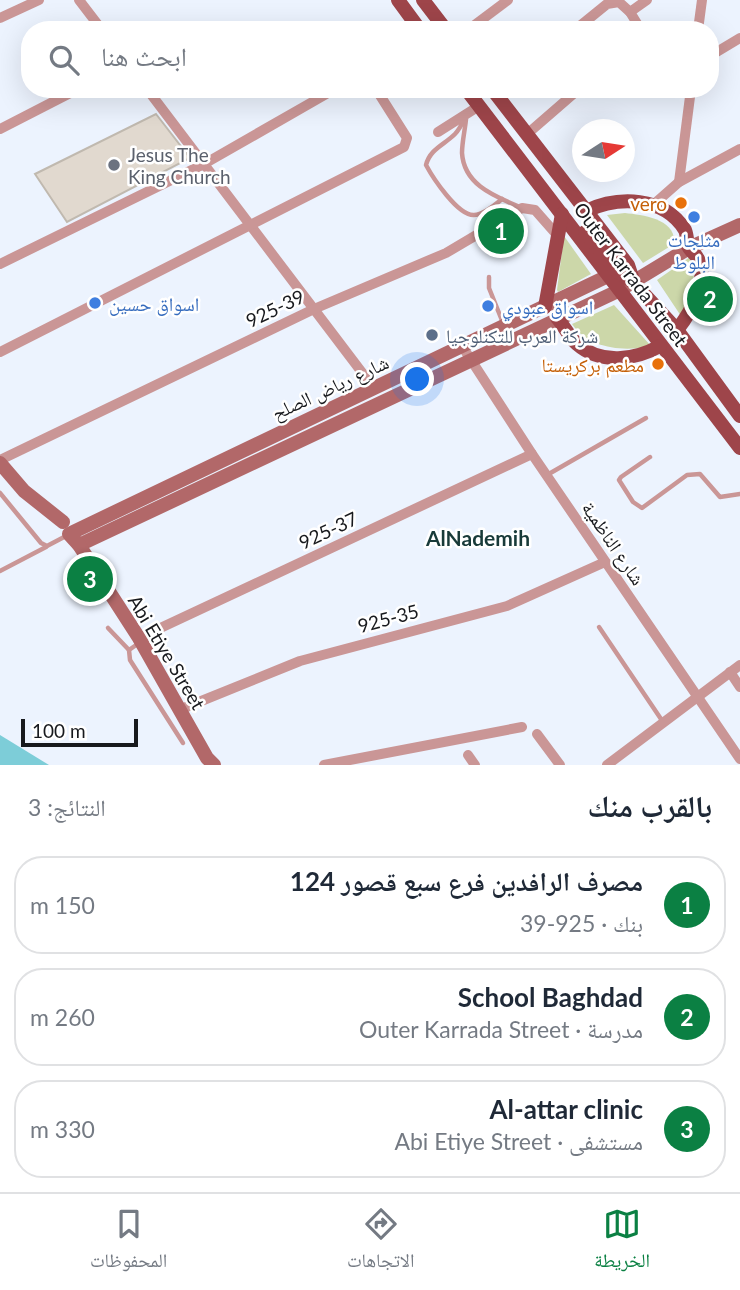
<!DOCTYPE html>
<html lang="ar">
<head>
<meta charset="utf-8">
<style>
	:root { --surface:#fff; --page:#f2f2f3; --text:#1f2937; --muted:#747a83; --line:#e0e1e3; --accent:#0b8043 }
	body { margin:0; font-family:Lato,"Noto Naskh Arabic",sans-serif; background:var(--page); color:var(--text); direction:rtl }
	.compass { position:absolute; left:572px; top:119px; width:63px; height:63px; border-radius:50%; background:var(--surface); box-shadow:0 7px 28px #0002; rotate:78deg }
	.scale { position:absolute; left:21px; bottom:18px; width:117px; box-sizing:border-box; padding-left:7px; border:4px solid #17191d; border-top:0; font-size:19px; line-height:24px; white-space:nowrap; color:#17191d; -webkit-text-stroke:5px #fff; paint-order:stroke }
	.you { position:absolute; left:418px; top:380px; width:24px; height:24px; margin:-18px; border:5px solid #fff; border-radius:50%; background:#1a73e8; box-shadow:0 0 0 10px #1a73e833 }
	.badge { display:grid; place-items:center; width:46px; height:46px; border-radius:50%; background:var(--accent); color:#fff; font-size:23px; font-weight:700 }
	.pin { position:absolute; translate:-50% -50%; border:4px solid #fff; box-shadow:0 2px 7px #0006 }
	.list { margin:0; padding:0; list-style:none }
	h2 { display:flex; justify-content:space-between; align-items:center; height:91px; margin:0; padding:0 28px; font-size:30px }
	h2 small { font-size:23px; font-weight:400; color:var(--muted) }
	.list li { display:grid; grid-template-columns:46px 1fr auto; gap:21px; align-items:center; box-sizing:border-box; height:98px; margin:0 14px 14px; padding:0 14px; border:2px solid var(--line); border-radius:28px }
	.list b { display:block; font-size:26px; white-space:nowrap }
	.list p { margin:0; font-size:23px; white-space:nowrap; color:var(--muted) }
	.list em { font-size:23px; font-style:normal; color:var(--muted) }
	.icon { flex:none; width:38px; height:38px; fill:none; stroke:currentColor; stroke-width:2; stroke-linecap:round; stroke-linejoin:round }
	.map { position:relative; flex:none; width:740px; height:765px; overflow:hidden; direction:ltr }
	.search { position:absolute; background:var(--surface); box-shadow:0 7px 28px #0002; left:21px; right:21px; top:21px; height:77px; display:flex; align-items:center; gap:18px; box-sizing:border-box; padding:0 24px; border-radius:28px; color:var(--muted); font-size:26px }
	.sheet { height:427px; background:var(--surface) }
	nav { display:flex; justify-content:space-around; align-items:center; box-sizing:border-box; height:98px; border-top:2px solid var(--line); background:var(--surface); font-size:19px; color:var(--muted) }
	nav a { display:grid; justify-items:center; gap:4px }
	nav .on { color:var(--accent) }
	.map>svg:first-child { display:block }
	.green { fill:#ccd7a9 }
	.water { fill:#7dcdd8 }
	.building { fill:#e1d9cf; stroke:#c0b9af; stroke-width:2 }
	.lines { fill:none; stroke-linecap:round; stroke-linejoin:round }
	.lane { stroke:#ca9696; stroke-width:4.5 }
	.street { stroke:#ca9696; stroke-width:10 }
	.secondary { stroke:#b26869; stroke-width:14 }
	.primary { stroke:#9e454a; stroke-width:14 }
	.worship-dot { fill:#6b7280; stroke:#fff; stroke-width:2.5 }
	.food-dot { fill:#e8710a; stroke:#fff; stroke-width:2.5 }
	.shop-dot { fill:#3f7fe0; stroke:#fff; stroke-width:2.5 }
	.service-dot { fill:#5c6f8a; stroke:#fff; stroke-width:2.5 }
	.labels { text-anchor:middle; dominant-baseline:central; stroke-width:5; stroke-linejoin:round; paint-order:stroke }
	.worship-label { font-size:19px; fill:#5b616d; stroke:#fff; text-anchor:start }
	.food-label { font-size:19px; fill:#c56008; stroke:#fff; text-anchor:end }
	.shop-label { font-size:19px; fill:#366cbe; stroke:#fff; text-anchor:start }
	.street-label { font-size:19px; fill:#17191d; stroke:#fff }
	.service-label { font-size:19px; fill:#4e5e75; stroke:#fff; text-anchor:start }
	.neighbourhood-label { font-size:21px; font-weight:bold; fill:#183a39; stroke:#fff }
</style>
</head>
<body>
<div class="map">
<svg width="740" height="765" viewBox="0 0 740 765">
	<rect width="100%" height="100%" fill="#ecf3fe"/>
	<g class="green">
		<path d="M625 213C643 215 677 219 674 244L643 263 607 215Z"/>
		<polygon points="564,236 591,274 558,292 557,290"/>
		<path d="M690 257C699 278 690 298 683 319L657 280Z"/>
		<path d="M614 305 651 346C624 352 589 349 572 324Z"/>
	</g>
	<polygon class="water" points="0,735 49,765 0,765"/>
	<polygon class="building" points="156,114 190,158 67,222 35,174"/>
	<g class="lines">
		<g class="lane">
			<path d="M465 118C462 124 459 130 455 134 444 145 430 149 426 165 433 178 458 216 474 215 483 215 495 205 502 199"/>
			<path d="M466 119C465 130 462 142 462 153 464 186 497 197 522 208"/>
			<polyline points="489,277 489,288 503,323"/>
			<polyline points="650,457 621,477 619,480 633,502 642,508 687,475 700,474 720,497 740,494"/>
			<polyline points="547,475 646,418"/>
			<polyline points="0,493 41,543 47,546 66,536"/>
			<polyline points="0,571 46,547"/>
			<polyline points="599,627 663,722"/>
			<polyline points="108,628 129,650"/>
			<polyline points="139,643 129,650 130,660 183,743"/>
		</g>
		<g class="street">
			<polyline points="79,0 102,30"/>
			<polyline points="630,12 641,30"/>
			<polyline points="0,18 39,0"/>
			<polyline points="99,26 143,30"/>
			<polyline points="468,30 508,0"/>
			<polyline points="575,30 607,4 619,2 630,12 647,0"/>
			<polyline points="698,30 702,0"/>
			<polyline points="710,56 740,38"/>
			<polyline points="147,89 373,387"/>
			<polyline points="0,129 78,89"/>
			<polyline points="438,132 479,106"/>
			<polyline points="526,135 579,89"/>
			<polyline points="679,182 691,89"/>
			<polyline points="653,205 679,182 740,149"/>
			<polyline points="0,264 204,164 335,89"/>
			<polyline points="462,346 532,454 740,759"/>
			<polyline points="0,352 404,147 407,138 376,89"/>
			<polyline points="0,460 314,309 446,253 522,208 535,210 557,235"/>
			<polyline points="139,638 532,454"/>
			<polyline points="730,672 740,687"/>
			<polyline points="179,710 300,661 507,606 605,562"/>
			<polyline points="537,734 560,765"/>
			<polyline points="468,755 475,765"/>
			<polyline points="324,765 522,727"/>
			<polyline points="607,765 740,665"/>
		</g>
		<g class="secondary">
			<polyline points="0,463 24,491 63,522"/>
			<polyline points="79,545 618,291 689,248 740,225"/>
			<polyline points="214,765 207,758 139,638 79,545 69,534 608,276"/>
		</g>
		<g class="primary">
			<polyline points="398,0 420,30"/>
			<polyline points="423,0 446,30"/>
			<polyline points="466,89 740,448"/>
			<polyline points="492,89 628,265 634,283 677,330 740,416"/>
			<path d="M586 211C618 196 664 196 685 230 687 235 687 240 688 246 690 251 696 254 698 259 709 282 691 312 677 330"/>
			<polyline points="585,232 617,271 634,283"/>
			<polyline points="545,307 562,214"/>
			<path d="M557 318C564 326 570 338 577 344 601 365 635 360 660 346"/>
		</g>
	</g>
	<circle class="worship-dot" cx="114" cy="165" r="7"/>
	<g class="food-dot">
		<circle cx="681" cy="203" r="7"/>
		<circle cx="658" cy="364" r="7"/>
	</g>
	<g class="shop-dot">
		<circle cx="694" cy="217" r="7"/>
		<circle cx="95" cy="303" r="7"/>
		<circle cx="488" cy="306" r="7"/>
	</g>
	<circle class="service-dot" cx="432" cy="335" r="7"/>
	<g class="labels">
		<g class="worship-label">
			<text x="128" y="154">Jesus The<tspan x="128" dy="22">King Church</tspan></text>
		</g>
		<g class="food-label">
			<text x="667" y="203">vero</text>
			<text x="644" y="364">مطعم بركريستا</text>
		</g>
		<g class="shop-label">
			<text x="694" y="239" text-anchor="middle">مثلجات<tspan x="694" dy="22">البلوط</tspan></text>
			<text x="109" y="303">اسواق حسين</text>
			<text x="502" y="306">اسواق عبودي</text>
		</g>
		<g class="street-label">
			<text transform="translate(631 274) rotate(53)">Outer Karrada Street</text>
			<text transform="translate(275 308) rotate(-26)">925-39</text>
			<text transform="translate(330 387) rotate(-25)">شارع رياض الصلح</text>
			<text transform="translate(328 530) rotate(-25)">925-37</text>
			<text transform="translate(614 543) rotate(56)">شارع الناظمية</text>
			<text transform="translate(388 618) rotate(-15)">925-35</text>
			<text transform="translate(167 652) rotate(59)">Abi Etiye Street</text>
		</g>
		<g class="service-label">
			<text x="446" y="335">شركة العرب للتكنلوجيا</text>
		</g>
		<g class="neighbourhood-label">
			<text x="478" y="537">AlNademih</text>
		</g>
	</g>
</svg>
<svg class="compass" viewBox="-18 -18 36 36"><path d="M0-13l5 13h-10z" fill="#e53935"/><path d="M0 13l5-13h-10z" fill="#747a83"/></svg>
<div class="scale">100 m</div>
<div class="you"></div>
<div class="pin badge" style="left:501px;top:231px">1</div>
<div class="pin badge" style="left:710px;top:299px">2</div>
<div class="pin badge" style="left:90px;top:579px">3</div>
<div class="search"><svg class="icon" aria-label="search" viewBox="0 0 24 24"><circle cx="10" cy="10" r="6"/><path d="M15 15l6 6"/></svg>ابحث هنا</div>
</div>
<section class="sheet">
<h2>بالقرب منك<small>النتائج: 3</small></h2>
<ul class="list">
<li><span class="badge">1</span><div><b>مصرف الرافدين فرع سبع قصور 124</b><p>بنك · 925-39</p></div><em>150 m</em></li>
<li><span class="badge">2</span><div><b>School Baghdad</b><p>مدرسة · Outer Karrada Street</p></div><em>260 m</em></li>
<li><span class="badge">3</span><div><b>Al-attar clinic</b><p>مستشفى · Abi Etiye Street</p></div><em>330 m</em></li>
</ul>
</section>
<nav>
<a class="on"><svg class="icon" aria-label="map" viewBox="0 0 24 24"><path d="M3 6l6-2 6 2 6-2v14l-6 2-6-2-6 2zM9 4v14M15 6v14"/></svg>الخريطة</a>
<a><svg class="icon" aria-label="directions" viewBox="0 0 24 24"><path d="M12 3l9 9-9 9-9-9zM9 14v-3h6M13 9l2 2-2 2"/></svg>الاتجاهات</a>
<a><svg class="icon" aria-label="saved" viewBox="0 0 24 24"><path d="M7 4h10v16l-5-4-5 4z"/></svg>المحفوظات</a>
</nav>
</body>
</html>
